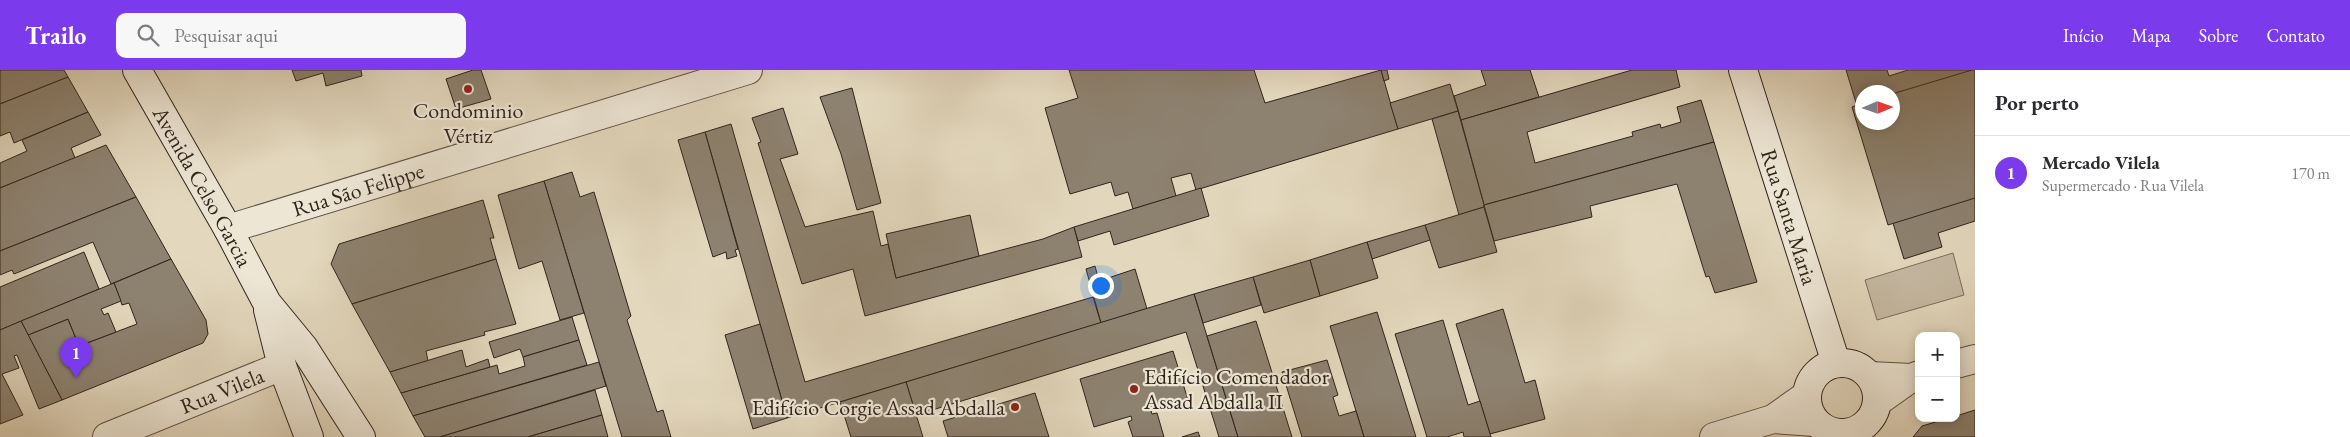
<!DOCTYPE html>
<html lang="pt">
<head>
<meta charset="utf-8">
<style>
	:root { --surface:#fff; --page:#f7f7f7; --text:#2b2b33; --muted:#7c7c81; --line:#e1e1e2; --accent:#7c3aed }
	body { margin:0; font-family:"EB Garamond",serif; background:var(--page); color:var(--text) }
	.controls { position:absolute; right:15px; bottom:15px; display:grid; overflow:hidden; border-radius:10px; box-shadow:0 2px 12px #0003 }
	.controls button { width:45px; height:45px; display:grid; place-items:center; padding:0; border:0; border-bottom:1px solid var(--line); background:var(--surface); color:var(--text); font:25px sans-serif }
	.compass { position:absolute; left:1855px; top:15px; width:45px; height:45px; border-radius:50%; background:var(--surface); box-shadow:0 2px 12px #0003; rotate:88deg }
	.you { position:absolute; left:1100px; top:215px; width:18px; height:18px; margin:-12px; border:4px solid #fff; border-radius:50%; background:#1a73e8; box-shadow:0 0 0 8px #1a73e833 }
	.badge { display:grid; place-items:center; width:32px; height:32px; border-radius:50%; background:var(--accent); color:#fff; font-size:16px; font-weight:700 }
	.pin { position:absolute; translate:-50% -41px; filter:drop-shadow(0 1px 2px #0008) }
	.pin::after { content:''; position:absolute; top:26px; width:18px; height:15px; background:inherit; clip-path:polygon(0 0,100% 0,50% 100%) }
	.list { margin:0; padding:0; list-style:none }
	h2 { display:flex; justify-content:space-between; align-items:center; height:65px; margin:0; padding:0 20px; font-size:21px }
	h2 small { font-size:16px; font-weight:400; color:var(--muted) }
	.list li { display:grid; grid-template-columns:32px 1fr auto; gap:15px; align-items:center; box-sizing:border-box; height:75px; padding:0 20px; border-top:1px solid var(--line) }
	.list b { display:block; font-size:19px; white-space:nowrap }
	.list p { margin:0; font-size:16px; white-space:nowrap; color:var(--muted) }
	.list em { font-size:16px; font-style:normal; color:var(--muted) }
	.icon { flex:none; width:28px; height:28px; fill:none; stroke:currentColor; stroke-width:2; stroke-linecap:round; stroke-linejoin:round }
	.map { position:relative; flex:none; width:1975px; height:367px; overflow:hidden }
	header { display:flex; align-items:center; gap:30px; box-sizing:border-box; height:70px; padding:0 25px; background:var(--accent); color:#fff }
	header strong { font-size:24px }
	nav { display:flex; gap:28px; margin-inline-start:auto; font-size:18px }
	.search { width:350px; height:45px; background:var(--page); display:flex; align-items:center; gap:12px; box-sizing:border-box; padding:0 18px; border-radius:10px; color:var(--muted); font-size:19px }
	main { display:flex }
	aside { flex:1; background:var(--surface) }
	.map>svg:first-child { display:block }
	.green { fill:#c5b9a2; stroke:#7a6e5f }
	.building { fill:#8d8270; stroke:#30241c; fill-rule:evenodd }
	.lines { fill:none; stroke-linecap:round; stroke-linejoin:round }
	.street-casing { stroke:#5d5144; stroke-width:30 }
	.secondary-casing { stroke:#30241c; stroke-width:30 }
	.street { stroke:#ede6d5; stroke-width:28 }
	.secondary { stroke:#ede6d5; stroke-width:28 }
	.poi-dot { fill:#8f2418; stroke:#ede6d5; stroke-width:2 }
	.labels { text-anchor:middle; dominant-baseline:central; stroke-width:4.5; stroke-linejoin:round; paint-order:stroke }
	.poi-label { font-size:22px; fill:#30241c; stroke:#ede6d5 }
	.street-label { font-size:22px; fill:#30241c; stroke:#ede6d5 }
</style>
</head>
<body>
<header>
<strong>Trailo</strong>
<div class="search"><svg class="icon" aria-label="search" viewBox="0 0 24 24"><circle cx="10" cy="10" r="6"/><path d="M15 15l6 6"/></svg>Pesquisar aqui</div>
<nav><a>Início</a><a>Mapa</a><a>Sobre</a><a>Contato</a></nav>
</header>
<main>
<div class="map">
<svg width="1975" height="367" viewBox="0 0 1975 367">
	<rect width="100%" height="100%" fill="#e3d8be"/>
	<filter id="stains"><feTurbulence type="fractalNoise" baseFrequency=".004" numOctaves="4"/><feColorMatrix values="0 0 0 0 .2 0 0 0 0 .09 0 0 0 0 .02 0 0 0 .5 -.17"/></filter>
	<radialGradient id="worn" r=".72"><stop offset=".6" stop-color="#630" stop-opacity="0"/><stop offset="1" stop-color="#630" stop-opacity=".3"/></radialGradient>
	<polygon class="green" points="1953,183 1964,225 1877,250 1865,210"/>
	<g class="building">
		<polygon points="0,0 64,0 68,7 0,34"/>
		<polygon points="292,0 361,0 362,6 326,16 323,3 296,11"/>
		<polygon points="473,0 481,0 491,29 456,39 446,9"/>
		<polygon points="1069,0 1254,0 1265,33 1381,0 1398,59 1196,120 1191,103 1171,108 1176,126 1133,139 1128,122 1115,126 1111,112 1070,124 1045,38 1078,28"/>
		<polygon points="1381,0 1387,0 1389,9 1384,11"/>
		<polygon points="1481,0 1530,0 1539,27 1461,50 1454,26 1486,15"/>
		<polygon points="1632,0 1676,0 1680,17 1527,62 1535,93 1633,66 1632,62 1660,54 1661,58 1681,52 1677,37 1701,30 1714,72 1484,135 1461,50"/>
		<path d="M1846 0H1887L1889 6 1908 0H1975V151L1938 163 1942 177 1904 189ZM1862 22H1892V52H1862Z"/>
		<polygon points="1972,0 1975,0 1975,128 1888,155 1852,37 1862,33 1862,52 1892,52 1892,24"/>
		<polygon points="68,7 88,42 14,73 10,62 0,66 0,34"/>
		<polygon points="1450,14 1458,41 1398,59 1390,33"/>
		<polygon points="852,18 881,133 857,140 841,84 820,27"/>
		<polygon points="783,38 798,84 780,89 805,157 873,141 881,176 888,174 896,208 1043,169 1074,157 1082,187 865,246 853,199 802,214 758,73 761,72 752,48"/>
		<polygon points="1458,41 1484,135 1484,137 1459,145 1432,49"/>
		<polygon points="88,42 101,65 71,78 75,88 0,118 0,93 27,81 22,70"/>
		<polygon points="731,54 805,312 1093,227 1101,253 787,348 705,62"/>
		<polygon points="705,62 738,179 735,180 737,186 727,189 726,182 713,187 678,70"/>
		<polygon points="1714,72 1757,212 1715,223 1709,206 1706,207 1677,114 1590,136 1592,147 1494,171 1484,135"/>
		<polygon points="106,75 136,127 0,181 0,118"/>
		<polygon points="572,102 580,127 594,122 631,246 627,250 657,342 663,340 671,367 622,367 544,111"/>
		<polygon points="544,111 584,243 560,250 542,191 519,199 498,125"/>
		<polygon points="1201,118 1209,146 1114,175 1110,161 1078,171 1074,157"/>
		<polygon points="136,127 171,189 111,214 93,172 14,204 12,200 0,205 0,181"/>
		<polygon points="483,130 494,168 490,168 496,189 352,234 331,194 339,174"/>
		<polygon points="1484,137 1497,182 1439,198 1425,155"/>
		<polygon points="970,145 979,186 896,208 886,164"/>
		<polygon points="1425,155 1430,170 1372,189 1367,172"/>
		<polygon points="1367,172 1378,208 1320,226 1310,190"/>
		<polygon points="84,182 99,219 0,260 0,217"/>
		<polygon points="171,189 206,250 208,264 203,273 62,330 28,265 68,249 79,276 137,254 129,233 122,235 114,213"/>
		<polygon points="496,189 516,254 484,262 485,265 426,281 428,291 390,302 352,234"/>
		<polygon points="1310,190 1320,226 1264,243 1253,207"/>
		<polygon points="1095,196 1099,211 1135,199 1147,239 1101,253 1086,199"/>
		<polygon points="1253,207 1261,235 1203,253 1194,224"/>
		<polygon points="114,213 121,231 101,239 104,245 108,243 116,262 79,276 68,249 28,265 21,251"/>
		<polygon points="1194,224 1238,367 1219,367 1186,262 916,345 906,312"/>
		<polygon points="1503,239 1525,313 1535,310 1545,349 1490,364 1456,254"/>
		<polygon points="1377,242 1416,367 1364,367 1330,256"/>
		<polygon points="572,247 579,270 523,287 520,279 494,288 489,272"/>
		<polygon points="1443,250 1468,335 1480,331 1491,367 1464,367 1463,362 1447,367 1427,367 1395,264"/>
		<polygon points="21,251 62,330 39,339 17,285 14,286 19,298 2,304 23,345 0,354 0,260"/>
		<polygon points="1256,251 1292,367 1238,367 1207,266"/>
		<polygon points="760,254 787,348 753,359 725,265"/>
		<polygon points="579,270 587,295 413,346 401,323 497,295 499,304 525,296 523,287"/>
		<polygon points="462,280 466,297 488,289 490,297 401,323 390,302"/>
		<polygon points="1173,281 1188,330 1151,341 1152,344 1157,343 1164,367 1133,367 1128,352 1132,350 1131,346 1094,357 1080,309"/>
		<polygon points="1327,290 1338,325 1333,327 1339,346 1356,341 1364,367 1302,367 1282,302"/>
		<polygon points="599,292 606,316 440,367 425,367 413,346"/>
		<polygon points="906,312 923,367 851,367 840,332"/>
		<polygon points="595,320 602,345 528,367 440,367"/>
		<polygon points="1035,323 1049,367 948,367 943,351"/>
		<polygon points="1975,340 1975,367 1913,367 1922,356 1949,348 1956,348 1956,346"/>
		<polygon points="602,345 608,367 528,367"/>
		<polygon points="1198,362 1200,367 1182,367"/>
	</g>
	<g class="lines">
		<g class="street-casing">
			<g id="street">
				<path id="s1" d="M228 159 748 0"/>
				<polyline points="1956,294 1975,289"/>
				<polyline points="1870,306 1911,308"/>
				<polyline points="1877,332 1911,308 1919,305"/>
				<polyline points="1773,349 1815,352"/>
				<path id="s2" d="M107 367 282 296"/>
				<polyline points="1714,367 1773,349 1807,325"/>
			</g>
		</g>
		<g class="secondary-casing">
			<g id="secondary">
				<path id="s3" d="M137 0 228 159 267 233 304 278 361 367"/>
				<path id="s4" d="M1743 0 1836 293"/>
				<polyline points="268,240 282,296 309,367"/>
				<circle cx="1842" cy="328" r="35"/>
			</g>
		</g>
		<use href="#street" class="street"/>
		<use href="#secondary" class="secondary"/>
	</g>
	<g class="poi-dot">
		<circle cx="468" cy="19" r="5"/>
		<circle cx="1134" cy="319" r="5"/>
		<circle cx="1015" cy="337" r="5"/>
	</g>
	<g class="labels">
		<g class="poi-label">
			<text x="468" y="40">Condominio<tspan x="468" dy="25">Vértiz</tspan></text>
			<text x="1144" y="306" text-anchor="start">Edifício Comendador<tspan x="1144" dy="25">Assad Abdalla II</tspan></text>
			<text x="1005" y="337" text-anchor="end">Edifício Corgie Assad Abdalla</text>
		</g>
		<g class="street-label">
			<text stroke="none"><textPath href="#s3" startOffset="134">Avenida Celso Garcia</textPath></text>
			<text stroke="none"><textPath href="#s1" startOffset="136">Rua São Felippe</textPath></text>
			<text stroke="none"><textPath href="#s4" startOffset="154">Rua Santa Maria</textPath></text>
			<text stroke="none"><textPath href="#s2" startOffset="124">Rua Vilela</textPath></text>
		</g>
	</g>
	<rect width="100%" height="100%" filter="url(#stains)"/>
	<rect width="100%" height="100%" fill="url(#worn)"/>
</svg>
<div class="controls">
<button>+</button>
<button>−</button>
</div>
<svg class="compass" viewBox="-18 -18 36 36"><path d="M0-13l5 13h-10z" fill="#e53935"/><path d="M0 13l5-13h-10z" fill="#7c7c81"/></svg>
<div class="you"></div>
<div class="pin badge" style="left:76px;top:308px">1</div>
</div>
<aside>
<h2>Por perto<small></small></h2>
<ul class="list">
<li><span class="badge">1</span><div><b>Mercado Vilela</b><p>Supermercado · Rua Vilela</p></div><em>170 m</em></li>
</ul>
</aside>
</main>
</body>
</html>
